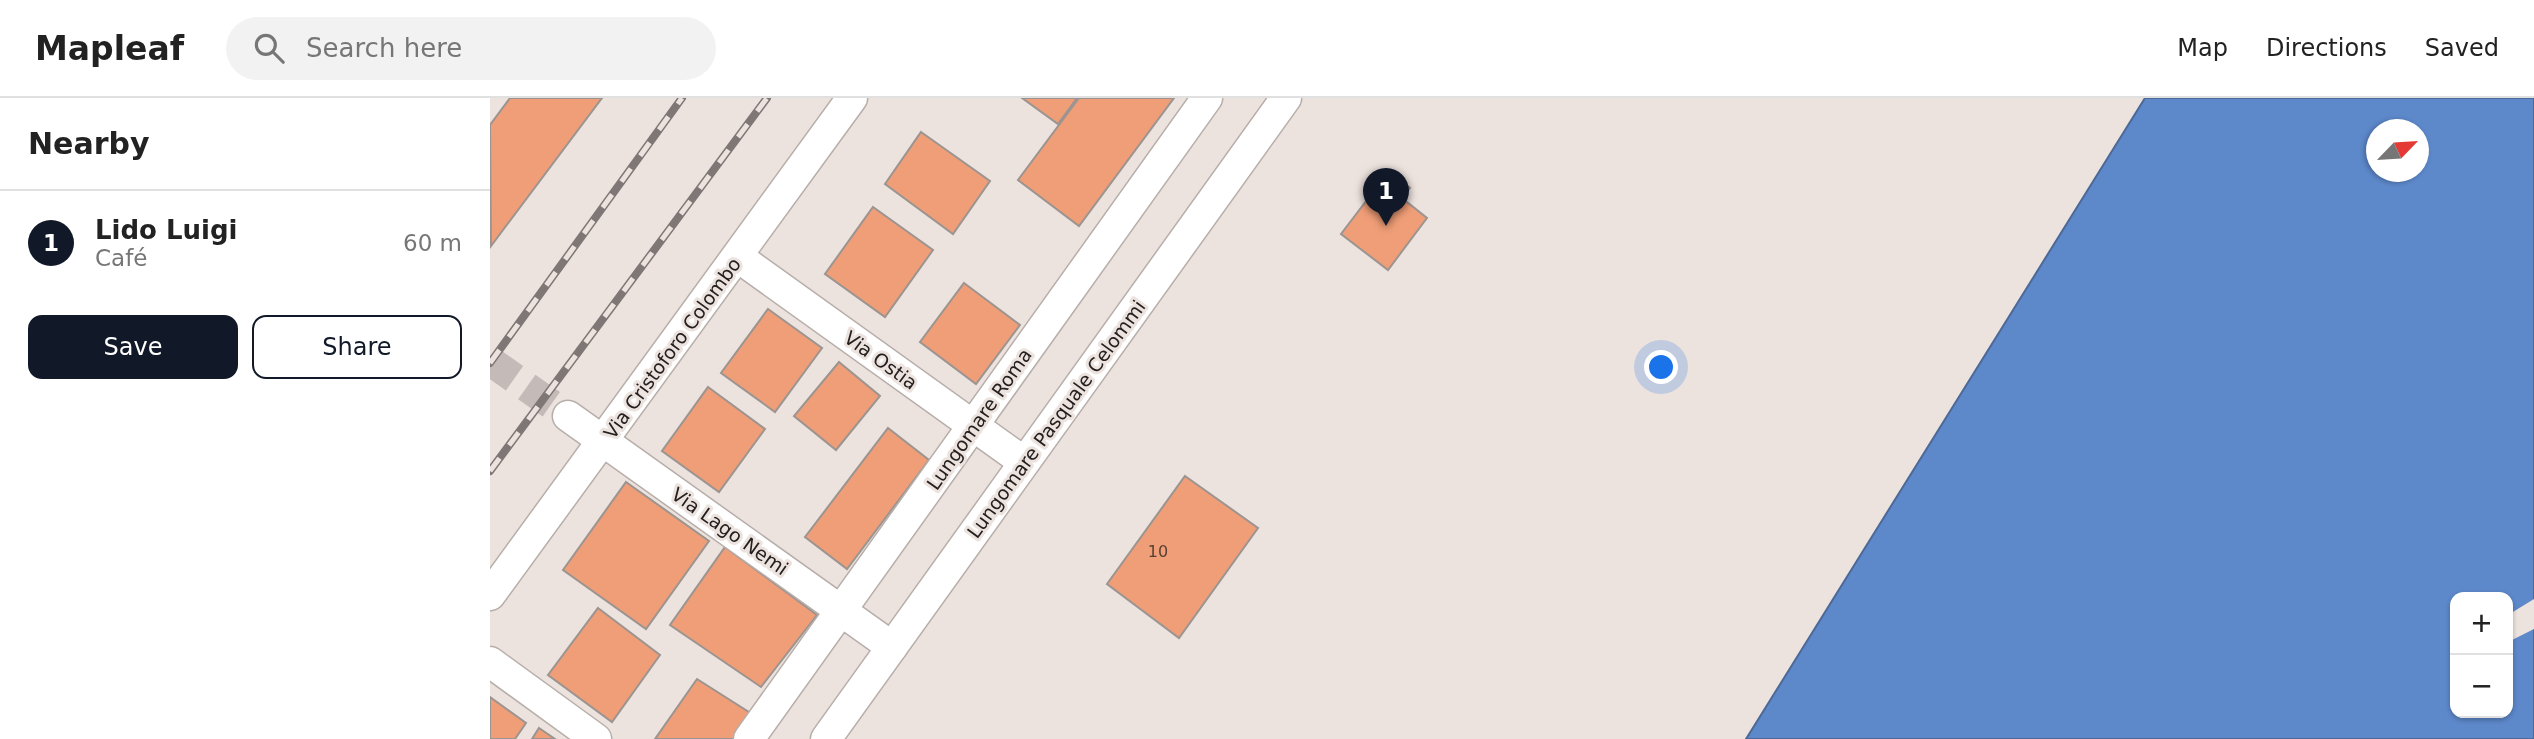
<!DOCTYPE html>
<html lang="en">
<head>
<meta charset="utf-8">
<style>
	:root { --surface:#fff; --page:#f2f2f2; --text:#222; --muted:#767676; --line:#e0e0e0; --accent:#111827 }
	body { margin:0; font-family:"DejaVu Sans",sans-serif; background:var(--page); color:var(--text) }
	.controls { position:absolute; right:21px; bottom:21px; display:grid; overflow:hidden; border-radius:14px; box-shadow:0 2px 5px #0004 }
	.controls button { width:63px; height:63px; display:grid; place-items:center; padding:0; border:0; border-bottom:2px solid var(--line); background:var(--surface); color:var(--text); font:35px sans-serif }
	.compass { position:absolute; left:1876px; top:21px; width:63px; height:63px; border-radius:50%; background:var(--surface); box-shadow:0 2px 5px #0004; rotate:65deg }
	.you { position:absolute; left:1172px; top:270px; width:24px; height:24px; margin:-18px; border:5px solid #fff; border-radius:50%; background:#1a73e8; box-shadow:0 0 0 10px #1a73e833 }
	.badge { display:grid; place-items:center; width:46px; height:46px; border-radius:50%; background:var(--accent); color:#fff; font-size:23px; font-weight:700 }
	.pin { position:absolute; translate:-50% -58px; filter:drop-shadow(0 2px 4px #0008) }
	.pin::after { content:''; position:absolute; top:37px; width:24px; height:21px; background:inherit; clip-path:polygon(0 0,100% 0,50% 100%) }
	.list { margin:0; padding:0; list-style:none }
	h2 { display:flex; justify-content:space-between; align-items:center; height:91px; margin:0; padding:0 28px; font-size:30px }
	h2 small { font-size:23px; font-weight:400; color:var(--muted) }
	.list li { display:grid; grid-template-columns:46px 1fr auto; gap:21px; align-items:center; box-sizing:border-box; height:105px; padding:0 28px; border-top:2px solid var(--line) }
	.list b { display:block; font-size:26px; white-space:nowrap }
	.list p { margin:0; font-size:23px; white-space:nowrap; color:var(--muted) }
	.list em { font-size:23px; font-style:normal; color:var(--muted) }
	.actions { display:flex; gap:14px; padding:21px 28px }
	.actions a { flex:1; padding:16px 0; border:2px solid var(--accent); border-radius:14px; text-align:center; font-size:24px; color:var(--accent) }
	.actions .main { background:var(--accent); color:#fff }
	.icon { flex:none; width:38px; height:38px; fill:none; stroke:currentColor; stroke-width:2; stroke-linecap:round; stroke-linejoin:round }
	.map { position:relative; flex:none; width:2044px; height:641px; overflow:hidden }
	header { display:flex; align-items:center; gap:42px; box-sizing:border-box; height:98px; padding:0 35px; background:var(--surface); border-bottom:2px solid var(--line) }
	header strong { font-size:33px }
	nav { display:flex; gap:38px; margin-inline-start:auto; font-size:24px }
	.search { width:490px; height:63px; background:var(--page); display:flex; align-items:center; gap:18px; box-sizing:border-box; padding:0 24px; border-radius:38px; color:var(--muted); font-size:26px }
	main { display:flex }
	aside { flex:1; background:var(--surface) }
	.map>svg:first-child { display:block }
	.water { fill:#5d88ca; stroke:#4c6997; stroke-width:2; fill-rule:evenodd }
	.pier { fill:#ece2de }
	.building { fill:#f09e77; stroke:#9c9490; stroke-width:2 }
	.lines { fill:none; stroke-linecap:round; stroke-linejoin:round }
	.street-tunnel { stroke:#c4bbb8; stroke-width:30; stroke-dasharray:30 15; stroke-linecap:butt }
	.street-casing { stroke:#b7aeaa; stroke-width:33 }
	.street { stroke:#fff; stroke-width:30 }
	.rail-casing { stroke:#7e7775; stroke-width:8 }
	.rail { stroke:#ece2de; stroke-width:5; stroke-dasharray:16; stroke-linecap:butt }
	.labels { text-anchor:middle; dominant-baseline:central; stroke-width:6; stroke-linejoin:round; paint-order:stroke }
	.number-label { font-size:16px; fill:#564035 }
	.street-label { font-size:19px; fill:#23201f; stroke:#ece2de }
</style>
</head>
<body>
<header>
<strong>Mapleaf</strong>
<div class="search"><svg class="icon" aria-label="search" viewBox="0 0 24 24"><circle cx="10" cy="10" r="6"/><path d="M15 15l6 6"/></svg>Search here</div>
<nav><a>Map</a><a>Directions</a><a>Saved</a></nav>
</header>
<main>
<aside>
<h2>Nearby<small></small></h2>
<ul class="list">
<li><span class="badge">1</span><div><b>Lido Luigi</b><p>Café</p></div><em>60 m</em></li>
</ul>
<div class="actions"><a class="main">Save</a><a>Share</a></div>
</aside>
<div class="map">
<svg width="2044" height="641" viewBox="0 0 2044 641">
	<rect width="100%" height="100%" fill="#ece2de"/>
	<path class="water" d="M1655 0H2044V641H1256ZM1886 32H1928V74H1886ZM1965 499H2018V615H1965Z"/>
	<polygon class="pier" points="2044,501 2044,531 2018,544 2018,517"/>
	<g class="building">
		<polygon points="20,0 112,0 1,148 0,27"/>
		<polygon points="532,0 587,0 568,26"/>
		<polygon points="589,0 684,0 589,128 528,82"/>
		<polygon points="431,34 500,83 463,136 395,86"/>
		<polygon points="899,73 920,90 912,100 937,120 898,172 851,136"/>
		<polygon points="383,109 443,152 395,219 335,176"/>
		<polygon points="474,185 530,227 486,286 430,244"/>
		<polygon points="278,211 332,250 285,314 231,275"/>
		<polygon points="349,264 390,298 346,352 304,318"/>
		<polygon points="218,289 275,331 229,394 172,353"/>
		<polygon points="398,330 439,362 357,471 315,439"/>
		<polygon points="695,378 768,430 689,540 617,486"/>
		<polygon points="136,384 219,443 156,531 73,472"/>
		<polygon points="235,449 327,517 271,589 180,527"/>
		<polygon points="108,510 170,557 122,624 58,577"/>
		<polygon points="207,581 262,616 244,641 165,641"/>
		<polygon points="0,599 36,625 25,641 0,641"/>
		<polygon points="49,630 65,641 42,641"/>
	</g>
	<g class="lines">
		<polyline class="street-tunnel" points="0,263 78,318"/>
		<g class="street-casing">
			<g id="street">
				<polyline points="248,159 534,364"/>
				<polyline points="78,318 402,549"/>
				<polyline points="0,497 362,0"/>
				<polyline points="0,564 106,641"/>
				<polyline points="259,641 717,0"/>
				<polyline points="336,641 796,0"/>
			</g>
		</g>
		<use href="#street" class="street"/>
		<g class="rail-casing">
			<g id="rail">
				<polyline points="0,265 192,0"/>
				<polyline points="0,373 277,0"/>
			</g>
		</g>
		<use href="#rail" class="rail"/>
	</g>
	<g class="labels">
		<g class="number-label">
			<text x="668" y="453">10</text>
		</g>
		<g class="street-label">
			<text transform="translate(182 250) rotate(-54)">Via Cristoforo Colombo</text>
			<text transform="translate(391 262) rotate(36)">Via Ostia</text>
			<text transform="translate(489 321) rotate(-55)">Lungomare Roma</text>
			<text transform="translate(566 321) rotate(-54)">Lungomare Pasquale Celommi</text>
			<text transform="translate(240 433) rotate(35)">Via Lago Nemi</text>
		</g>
	</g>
</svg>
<div class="controls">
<button>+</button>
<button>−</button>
</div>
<svg class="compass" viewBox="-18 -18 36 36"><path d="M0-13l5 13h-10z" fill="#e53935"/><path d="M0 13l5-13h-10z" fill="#767676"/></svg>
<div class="you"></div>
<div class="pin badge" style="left:896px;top:128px">1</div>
</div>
</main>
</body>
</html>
